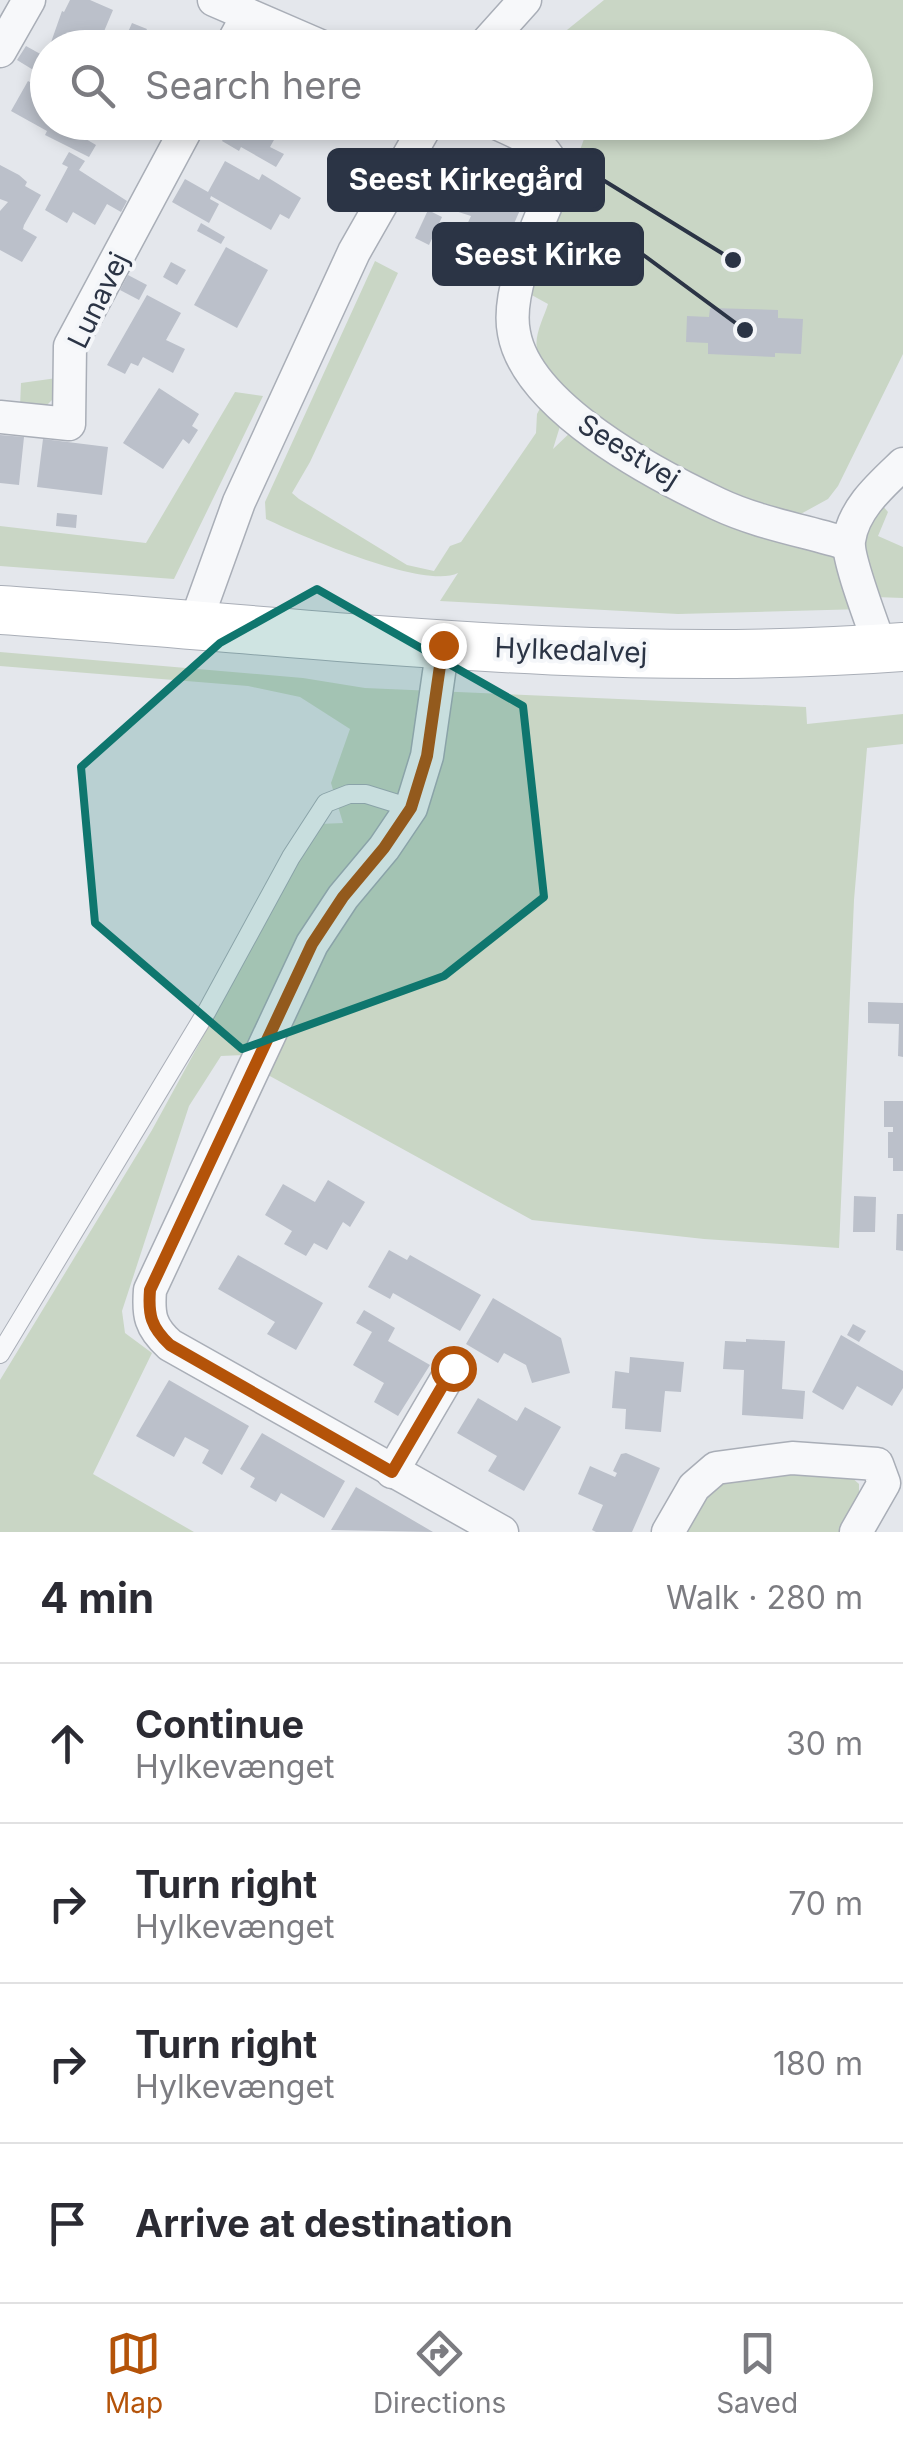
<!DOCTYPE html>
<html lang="en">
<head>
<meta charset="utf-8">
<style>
	:root { --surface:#fff; --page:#f7f7f7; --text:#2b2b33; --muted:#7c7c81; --line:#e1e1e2; --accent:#b45309 }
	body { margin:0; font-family:Inter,sans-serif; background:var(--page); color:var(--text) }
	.stop { position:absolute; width:30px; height:30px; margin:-22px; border:8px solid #b45309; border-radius:50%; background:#fff }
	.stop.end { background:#b45309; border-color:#fff; box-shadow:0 2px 10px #0008 }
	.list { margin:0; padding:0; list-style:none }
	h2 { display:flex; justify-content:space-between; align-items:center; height:130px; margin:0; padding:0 40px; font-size:42px }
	h2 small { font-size:32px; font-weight:400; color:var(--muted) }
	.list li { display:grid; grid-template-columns:65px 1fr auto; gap:30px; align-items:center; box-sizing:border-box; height:160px; padding:0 40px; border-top:2px solid var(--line) }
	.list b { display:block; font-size:38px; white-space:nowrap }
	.list p { margin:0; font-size:32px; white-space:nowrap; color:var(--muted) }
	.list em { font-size:32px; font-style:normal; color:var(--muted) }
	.icon { flex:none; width:55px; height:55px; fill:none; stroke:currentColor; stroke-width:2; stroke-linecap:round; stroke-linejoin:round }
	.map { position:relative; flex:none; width:903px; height:1532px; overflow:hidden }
	.search { position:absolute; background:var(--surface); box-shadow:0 5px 15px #0003; left:30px; right:30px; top:30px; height:110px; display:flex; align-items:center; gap:25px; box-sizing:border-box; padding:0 35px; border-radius:55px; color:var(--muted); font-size:38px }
	.sheet { height:770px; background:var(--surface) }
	nav { display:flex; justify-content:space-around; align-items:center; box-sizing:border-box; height:140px; border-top:2px solid var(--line); background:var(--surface); font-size:28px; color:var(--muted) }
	nav a { display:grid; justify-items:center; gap:5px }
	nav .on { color:var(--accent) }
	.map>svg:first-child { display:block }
	.green { fill:#c9d6c5 }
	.building { fill:#bbc0ca }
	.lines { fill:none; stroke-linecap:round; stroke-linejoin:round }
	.lane-casing { stroke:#a9aeb7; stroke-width:20 }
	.street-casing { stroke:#a9aeb7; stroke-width:35 }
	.secondary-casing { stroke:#a9aeb7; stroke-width:50 }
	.lane { stroke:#f7f8fa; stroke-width:18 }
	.street { stroke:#f7f8fa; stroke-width:32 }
	.secondary { stroke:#fff; stroke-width:48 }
	.route { stroke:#b45309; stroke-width:12 }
	.marked { fill:#0f766e; fill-opacity:0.2; stroke:#0f766e; stroke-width:8; stroke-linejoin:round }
	.labels { text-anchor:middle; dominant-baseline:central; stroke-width:8; stroke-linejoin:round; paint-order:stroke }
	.street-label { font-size:28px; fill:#2b3445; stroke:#f4f6f9 }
	.leader { fill:none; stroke:#2b3445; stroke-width:4 }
	.callout-dot { fill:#2b3445; stroke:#f4f6f9; stroke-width:4 }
	.callout { fill:#2b3445; stroke:#2b3445; stroke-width:4 }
	.callout-label { font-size:30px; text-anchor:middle; font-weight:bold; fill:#fff }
</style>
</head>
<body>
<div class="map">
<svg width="903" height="1532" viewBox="0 0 903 1532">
	<rect width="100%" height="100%" fill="#e4e7ec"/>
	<g class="green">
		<path d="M604 0H903V354L838 486 828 499 797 516C771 508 740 503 716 491 672 469 545 398 537 349 534 335 544 317 548 304L528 293 584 139 574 123 856 122V48L546 47Z"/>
		<path d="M375 261 398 273 310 462 292 493 299 499 407 565 434 571 450 546 461 542 536 433 537 414 545 399 561 423 553 449 575 428 837 550 864 609 678 614 440 601 458 573C424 590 302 536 266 519L265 502Z"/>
		<polygon points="57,378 55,397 43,409 20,407 21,383"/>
		<polygon points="235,392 263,396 174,579 0,566 0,526 146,543"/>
		<polygon points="882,505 888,512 878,536 903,547 903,598 875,597 860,531"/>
		<polygon points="0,652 303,678 365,688 806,707 807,724 903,714 903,744 867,748 854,900 839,1248 704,1239 532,1220 268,1075 244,1055 221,1056 189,1106 122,1311 125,1333 152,1353 93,1474 194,1532 0,1532 0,1380 152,1130 319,824 343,823 331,783 350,729 300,697 248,686 0,666"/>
		<polygon points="831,1469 849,1475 859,1484 859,1499 840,1532 680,1532 718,1482"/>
	</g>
	<g class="building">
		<polygon points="70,0 90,0 113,10 97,48 73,43 70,48 49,48 62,11 64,12"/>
		<polygon points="132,23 147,29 142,39 161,48 121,48"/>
		<polygon points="26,46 44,56 48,50 48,79 17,60"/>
		<polygon points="28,81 48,92 48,122 57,122 96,145 89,157 45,135 47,131 11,111"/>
		<polygon points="232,122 315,122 306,138 283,124 270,147 284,154 276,167 241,147 239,151 222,141"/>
		<polygon points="69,152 85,161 79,170 127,201 121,212 107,204 95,225 73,212 67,223 45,210 68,167 62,164"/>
		<polygon points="225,161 259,180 262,174 301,198 289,219 280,214 271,230 211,196 210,199 219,204 209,223 172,202 185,179 208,192"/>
		<polygon points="467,162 503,178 507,168 521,174 516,184 529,190 496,264 457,246 471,216 446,208"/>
		<polygon points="0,165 19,175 27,182 25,186 41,195 24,225 23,229 37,237 22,262 0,250 0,211 8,202 0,199"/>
		<polygon points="428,210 442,217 429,245 415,238"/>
		<polygon points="201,223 225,237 221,244 197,231"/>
		<polygon points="226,247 268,270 237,328 194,305"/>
		<polygon points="171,262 186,270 177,285 163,277"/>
		<polygon points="128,275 147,285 139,300 120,290"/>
		<polygon points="147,295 181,313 166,340 185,349 173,373 143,357 138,366 131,363 125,374 107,365"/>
		<polygon points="710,308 778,310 778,318 803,319 801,354 775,353 775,357 708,354 708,343 686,342 687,316 709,317"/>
		<polygon points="159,388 199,414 192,426 198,430 189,444 183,439 163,469 123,443"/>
		<polygon points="0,435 24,437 19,485 0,483"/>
		<polygon points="43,439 108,447 102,495 37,487"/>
		<polygon points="57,513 77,515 76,528 56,526"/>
		<polygon points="868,1002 903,1003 903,1057 898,1056 899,1024 868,1023"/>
		<polygon points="884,1101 903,1101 903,1171 893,1171 893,1158 888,1158 888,1132 893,1132 893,1127 884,1127"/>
		<polygon points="328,1180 365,1202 350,1227 343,1222 327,1250 314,1243 306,1256 284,1244 292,1231 265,1215 283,1184 315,1202"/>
		<polygon points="854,1196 876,1197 875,1232 853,1232"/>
		<polygon points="897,1214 903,1214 903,1251 896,1250"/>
		<polygon points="389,1250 407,1260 410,1255 481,1295 460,1331 393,1293 390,1299 368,1287"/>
		<polygon points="238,1255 323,1303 296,1350 267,1334 275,1322 218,1289"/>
		<polygon points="493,1298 561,1338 570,1373 532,1383 526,1365 504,1353 498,1363 466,1344"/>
		<polygon points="364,1310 395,1328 388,1341 430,1365 398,1416 374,1402 384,1383 353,1365 372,1332 356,1323"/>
		<polygon points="853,1324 866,1331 859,1342 847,1335"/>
		<polygon points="841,1335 903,1371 903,1388 892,1406 857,1386 843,1410 812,1392"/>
		<polygon points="746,1339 785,1341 782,1389 805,1391 803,1419 742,1415 744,1370 723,1369 725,1341 746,1342"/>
		<polygon points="630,1357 684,1362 681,1392 665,1391 661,1432 625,1429 626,1409 612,1408 615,1371 629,1373"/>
		<polygon points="169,1380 249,1426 222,1475 202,1463 209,1450 185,1437 174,1457 136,1436"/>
		<polygon points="478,1398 517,1421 525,1407 561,1427 524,1491 488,1471 497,1456 457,1433"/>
		<polygon points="262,1433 345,1481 324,1518 281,1493 276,1502 250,1487 255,1478 240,1469"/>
		<polygon points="626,1453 660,1468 632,1532 596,1532 592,1530 603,1505 578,1494 590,1466 615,1477 617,1473 613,1471 621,1454"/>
		<polygon points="356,1487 433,1532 331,1530"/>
	</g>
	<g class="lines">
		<g class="lane-casing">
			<polyline id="lane" points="0,1354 207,1011 291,857 326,803 349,794 366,794 411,808"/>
		</g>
		<g class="street-casing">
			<g id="street">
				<polyline points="214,0 325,48"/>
				<polyline points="230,48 248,15"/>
				<polyline points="482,48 525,0"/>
				<polyline points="0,51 29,0"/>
				<path d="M494 122C524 136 552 144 556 181 540 222 505 289 514 333 527 407 654 474 718 504 758 523 806 531 848 544"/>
				<polyline points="0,417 69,424 70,346 190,122"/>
				<polyline points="195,624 239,502 354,252 428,122"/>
				<path d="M443 645 427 756 411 808 384 848 343 897 312 944 150 1290C148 1315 150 1327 170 1345L502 1532"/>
				<path d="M881 649C874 628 847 559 849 541 853 509 881 485 903 464"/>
				<polyline points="392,1472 453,1368"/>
				<polyline points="668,1532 694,1487 716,1468 792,1458 877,1464 884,1483 856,1532"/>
			</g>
		</g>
		<g class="secondary-casing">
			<path id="secondary" d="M0 610C300 631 601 670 903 647"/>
		</g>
		<use href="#lane" class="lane"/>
		<use href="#street" class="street"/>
		<use href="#secondary" class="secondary"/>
	</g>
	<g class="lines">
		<path class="route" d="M443 645 427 756 411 808 384 848 343 897 312 944 150 1290C148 1315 151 1327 170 1345L392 1472 453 1368"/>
	</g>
	<path class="marked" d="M317 589 523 706 544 897 444 976 242 1049 95 923 81 767 220 643Z"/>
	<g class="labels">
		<g class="street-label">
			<text transform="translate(98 300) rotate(-64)">Lunavej</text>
			<text transform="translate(629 451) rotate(32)">Seestvej</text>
			<text transform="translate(571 650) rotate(2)">Hylkedalvej</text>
		</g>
	</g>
	<path class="leader" d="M733 260L603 180M745 330L642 254"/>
	<g class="callout-dot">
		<circle cx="733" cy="260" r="10"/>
		<circle cx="745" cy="330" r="10"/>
	</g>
	<g class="callout">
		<rect x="329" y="150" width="274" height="60" rx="10"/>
		<rect x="434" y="224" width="208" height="60" rx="10"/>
	</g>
	<g class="callout-label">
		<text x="466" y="190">Seest Kirkegård</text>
		<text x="538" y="265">Seest Kirke</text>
	</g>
</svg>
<div class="stop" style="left:453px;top:1368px"></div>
<div class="stop end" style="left:443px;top:645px"></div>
<div class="search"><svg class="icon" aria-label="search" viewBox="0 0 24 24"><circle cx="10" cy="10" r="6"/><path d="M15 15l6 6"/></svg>Search here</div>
</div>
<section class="sheet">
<h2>4 min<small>Walk · 280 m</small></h2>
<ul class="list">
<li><svg class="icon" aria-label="ahead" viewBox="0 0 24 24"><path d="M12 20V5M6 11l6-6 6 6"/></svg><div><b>Continue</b><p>Hylkevænget</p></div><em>30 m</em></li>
<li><svg class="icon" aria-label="right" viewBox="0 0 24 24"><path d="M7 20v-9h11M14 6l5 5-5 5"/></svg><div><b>Turn right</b><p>Hylkevænget</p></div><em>70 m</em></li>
<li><svg class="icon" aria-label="right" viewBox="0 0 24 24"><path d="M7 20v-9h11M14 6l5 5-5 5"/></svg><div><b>Turn right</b><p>Hylkevænget</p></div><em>180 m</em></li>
<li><svg class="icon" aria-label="arrive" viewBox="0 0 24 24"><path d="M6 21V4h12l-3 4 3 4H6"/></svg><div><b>Arrive at destination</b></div></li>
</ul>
</section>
<nav>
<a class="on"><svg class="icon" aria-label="map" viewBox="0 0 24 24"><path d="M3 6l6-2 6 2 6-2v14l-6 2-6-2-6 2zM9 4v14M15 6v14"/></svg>Map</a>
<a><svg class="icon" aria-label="directions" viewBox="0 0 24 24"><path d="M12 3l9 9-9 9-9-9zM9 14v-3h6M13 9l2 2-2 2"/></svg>Directions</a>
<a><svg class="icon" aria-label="saved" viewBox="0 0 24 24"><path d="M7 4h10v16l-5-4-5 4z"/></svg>Saved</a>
</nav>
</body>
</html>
